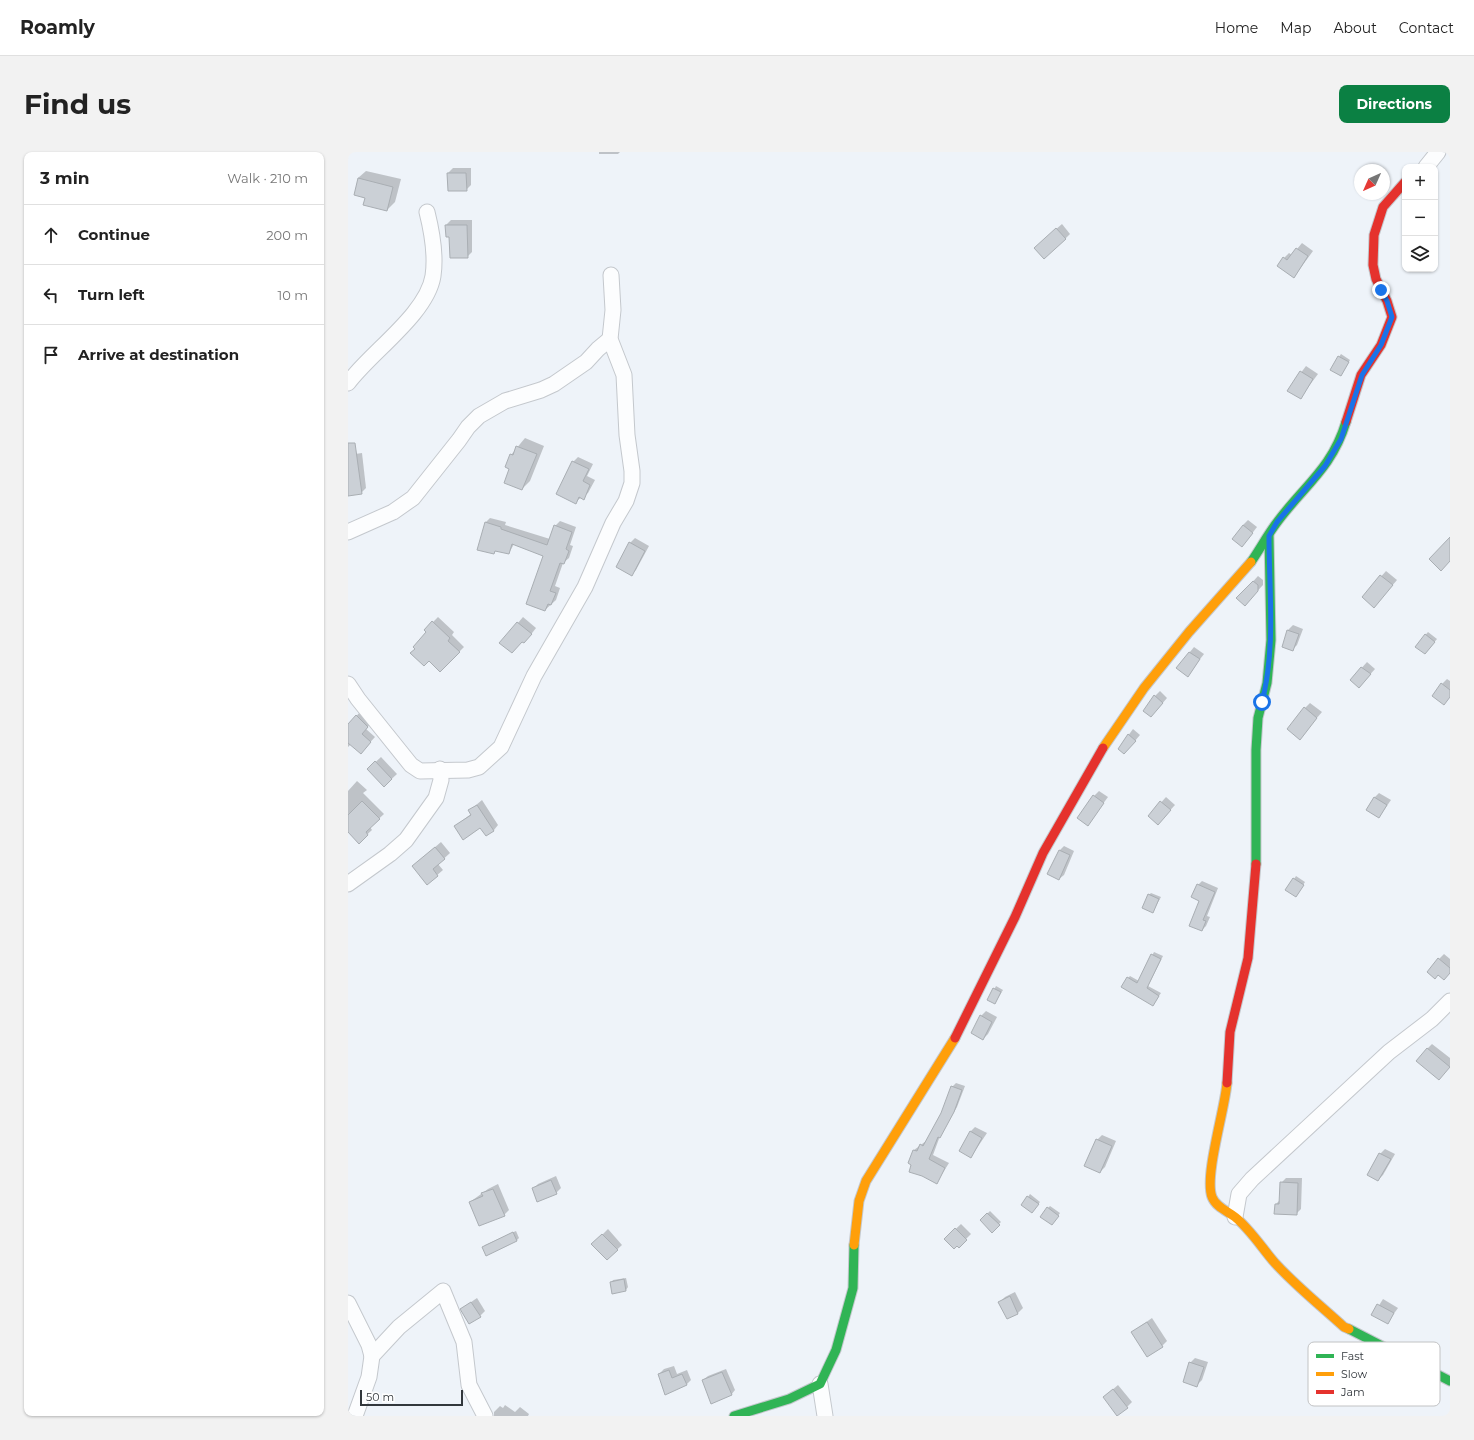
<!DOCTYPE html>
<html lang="en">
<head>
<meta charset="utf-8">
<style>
	:root { --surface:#fff; --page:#f2f2f2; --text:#222; --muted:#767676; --line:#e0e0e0; --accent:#0b8043 }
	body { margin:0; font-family:Montserrat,sans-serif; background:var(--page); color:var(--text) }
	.controls { position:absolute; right:12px; top:12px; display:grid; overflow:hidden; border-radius:8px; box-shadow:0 1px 3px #0004 }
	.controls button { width:36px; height:36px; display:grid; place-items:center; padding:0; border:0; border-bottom:1px solid var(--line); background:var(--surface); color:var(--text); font:20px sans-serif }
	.compass { position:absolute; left:1006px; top:12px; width:36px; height:36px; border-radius:50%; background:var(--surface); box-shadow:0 1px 3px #0004; rotate:225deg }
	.scale { position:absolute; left:12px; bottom:10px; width:103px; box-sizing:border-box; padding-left:4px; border:2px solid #32373c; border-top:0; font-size:11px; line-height:14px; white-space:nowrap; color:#32373c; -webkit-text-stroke:3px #fff; paint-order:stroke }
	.stop { position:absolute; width:12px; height:12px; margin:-9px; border:3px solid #1a73e8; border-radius:50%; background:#fff }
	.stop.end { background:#1a73e8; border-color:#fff; box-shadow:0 1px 4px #0008 }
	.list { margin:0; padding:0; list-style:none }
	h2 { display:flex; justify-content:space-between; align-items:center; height:52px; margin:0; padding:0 16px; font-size:17px }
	h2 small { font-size:13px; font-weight:400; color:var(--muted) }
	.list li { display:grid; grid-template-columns:26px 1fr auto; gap:12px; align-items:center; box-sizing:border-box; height:60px; padding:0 16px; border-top:1px solid var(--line) }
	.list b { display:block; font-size:15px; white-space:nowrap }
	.list em { font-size:13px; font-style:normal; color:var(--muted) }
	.icon { flex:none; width:22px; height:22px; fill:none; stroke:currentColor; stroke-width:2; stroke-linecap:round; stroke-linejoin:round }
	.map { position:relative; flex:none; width:1102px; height:1264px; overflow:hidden; border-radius:8px }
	header { display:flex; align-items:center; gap:24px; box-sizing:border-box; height:56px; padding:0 20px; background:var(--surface); border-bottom:1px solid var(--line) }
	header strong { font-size:19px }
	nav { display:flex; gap:22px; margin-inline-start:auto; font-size:14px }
	.intro { display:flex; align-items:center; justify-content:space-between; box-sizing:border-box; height:96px; padding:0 24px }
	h1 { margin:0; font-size:28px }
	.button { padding:10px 18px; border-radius:8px; background:var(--accent); color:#fff; font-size:14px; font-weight:700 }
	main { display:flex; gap:24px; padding:0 24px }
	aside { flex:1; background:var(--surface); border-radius:8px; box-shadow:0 1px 3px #0004 }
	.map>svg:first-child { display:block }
	.shadow { fill:#0003 }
	.building { fill:#cbd0d6; stroke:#a9aeb3 }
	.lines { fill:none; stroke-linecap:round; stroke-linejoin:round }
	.street-casing { stroke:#c4c8cd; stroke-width:17 }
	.fast-casing { stroke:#c4c8cd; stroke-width:11 }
	.slow-casing { stroke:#c4c8cd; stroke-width:11 }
	.jam-casing { stroke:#c4c8cd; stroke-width:11 }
	.street { stroke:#fcfdfe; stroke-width:15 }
	.fast { stroke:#30b455; stroke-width:9 }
	.slow { stroke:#ff9f0a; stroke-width:9 }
	.jam { stroke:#e5322d; stroke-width:9 }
	.route { stroke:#1a73e8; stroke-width:5 }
	.key { fill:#fff; stroke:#c2c3c4; stroke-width:1 }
	.key-label { font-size:11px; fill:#32373c }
</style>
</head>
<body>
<header>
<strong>Roamly</strong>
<nav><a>Home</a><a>Map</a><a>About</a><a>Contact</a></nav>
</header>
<div class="intro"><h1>Find us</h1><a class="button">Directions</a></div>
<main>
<aside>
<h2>3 min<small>Walk · 210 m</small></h2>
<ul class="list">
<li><svg class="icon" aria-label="ahead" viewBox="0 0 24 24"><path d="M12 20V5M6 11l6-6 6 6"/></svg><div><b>Continue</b></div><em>200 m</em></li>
<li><svg class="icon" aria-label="left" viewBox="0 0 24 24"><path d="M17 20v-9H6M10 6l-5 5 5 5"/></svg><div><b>Turn left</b></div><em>10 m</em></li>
<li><svg class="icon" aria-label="arrive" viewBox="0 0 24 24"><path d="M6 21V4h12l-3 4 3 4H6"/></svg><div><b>Arrive at destination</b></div></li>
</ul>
</aside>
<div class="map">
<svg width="1102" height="1264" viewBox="0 0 1102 1264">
	<rect width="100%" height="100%" fill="#eef3f9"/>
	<g class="shadow">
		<polygon points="251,0 272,0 270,2 251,2"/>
		<polygon points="105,16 123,16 123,33 118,38 100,21"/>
		<polygon points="18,19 53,27 47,50 39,58 18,45 10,26"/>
		<polygon points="103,68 124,68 124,100 119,105 102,84 98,73"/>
		<polygon points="714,72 722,82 717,87 692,91"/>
		<polygon points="954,91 965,99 946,125 936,106 941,101 944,103"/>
		<polygon points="993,202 1002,208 995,220 991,205"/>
		<polygon points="958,214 970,222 952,246 940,238"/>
		<polygon points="177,286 196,294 182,329 174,337 163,316 163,303"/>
		<polygon points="14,301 18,336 13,341 0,343 0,303"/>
		<polygon points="230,305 245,312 239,324 247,328 240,341 227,350 225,310"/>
		<polygon points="142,366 158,370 157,373 202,387 207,374 212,369 228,375 222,393 225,394 221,406 215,411 207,434 212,436 208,448 197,458 196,404 166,392 161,401 148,398 146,401 138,370"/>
		<polygon points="900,368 909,375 899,388 895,373"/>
		<polygon points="287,386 301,394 288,418 283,423 282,391"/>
		<polygon points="1038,419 1049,428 1031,449 1015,445"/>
		<polygon points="910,424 915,428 915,433 902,447 890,446"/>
		<polygon points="90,465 106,480 104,483 116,495 92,519 80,480 77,478"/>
		<polygon points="175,465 188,476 181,485 174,489 153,491"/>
		<polygon points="945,473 955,477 949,493 944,498 936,495 940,478"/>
		<polygon points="1080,480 1089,487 1079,499 1068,494"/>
		<polygon points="846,495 856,502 840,523 829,516"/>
		<polygon points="1019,510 1027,517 1011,535 1003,528"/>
		<polygon points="1099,527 1102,529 1102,545 1094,532"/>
		<polygon points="812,539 819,546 808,559 807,544"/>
		<polygon points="962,551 974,560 956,581 957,556"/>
		<polygon points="13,559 24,570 18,577 27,585 17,596 3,592 0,595 0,573"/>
		<polygon points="785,577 792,583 781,596 771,596"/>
		<polygon points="33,605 49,622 36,634 20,617"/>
		<polygon points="9,629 19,638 15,641 36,662 22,675 24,678 11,690 0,679 0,639"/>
		<polygon points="751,639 760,645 740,672 746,644"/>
		<polygon points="1031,641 1043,648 1031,665 1026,646"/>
		<polygon points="818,645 827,653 815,666 801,664"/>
		<polygon points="134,648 150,673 146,678 133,675 107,674 123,662 121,659"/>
		<polygon points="93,690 102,701 90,712 95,718 80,731 65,714"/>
		<polygon points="716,694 726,699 716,723 711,727 712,698"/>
		<polygon points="948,724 957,730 948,744 939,738"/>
		<polygon points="854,729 870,736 859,764 862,765 858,774 854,778 850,733"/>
		<polygon points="803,741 813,745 805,759 801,743"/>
		<polygon points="806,800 815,804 800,834 813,841 805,853 780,826 782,824 791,829"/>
		<polygon points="1096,802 1102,807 1102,821 1090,822 1091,807"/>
		<polygon points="648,834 655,838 647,851 641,848"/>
		<polygon points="638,859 649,865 640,882 635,887 633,864"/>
		<polygon points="1084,892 1102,906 1102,914 1096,922 1079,897"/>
		<polygon points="608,931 617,934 609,955 592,984 585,1003 601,1011 589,1030 561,1011 566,998 578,989 594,961 604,935"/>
		<polygon points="627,975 639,981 623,1005 622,980"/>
		<polygon points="754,983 768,989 757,1015 752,1020 749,988"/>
		<polygon points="1037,997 1047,1002 1035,1023 1030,1028 1021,1023 1032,1002"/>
		<polygon points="208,1024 213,1036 208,1041 185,1037 190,1032"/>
		<polygon points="938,1026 954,1026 953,1057 948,1062 928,1052 932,1048 933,1031"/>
		<polygon points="150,1032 161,1058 156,1063 122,1050 140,1037"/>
		<polygon points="682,1042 692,1050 686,1057 680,1045"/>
		<polygon points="702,1054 712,1061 706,1070 700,1056"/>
		<polygon points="642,1059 653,1070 644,1079 633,1068"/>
		<polygon points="613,1072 623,1082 611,1094 597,1087"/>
		<polygon points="260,1077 274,1093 259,1107 245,1092"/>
		<polygon points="168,1079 171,1086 169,1088 139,1103 135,1095 137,1093"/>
		<polygon points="278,1126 280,1135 278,1138 263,1131 265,1128"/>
		<polygon points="667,1140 675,1156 670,1161 660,1166 652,1150 657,1145"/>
		<polygon points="129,1146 137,1159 132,1164 113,1157"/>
		<polygon points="1035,1147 1050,1156 1039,1171 1025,1163"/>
		<polygon points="804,1166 819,1189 814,1194 784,1180"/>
		<polygon points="847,1206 860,1210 854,1228 849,1233 842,1211"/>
		<polygon points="326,1214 329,1222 339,1218 343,1228 339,1232 311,1222 316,1217"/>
		<polygon points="378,1217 387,1238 383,1243 355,1228 360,1224"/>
		<polygon points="770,1233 784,1250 779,1255 756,1245"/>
		<polygon points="157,1253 167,1260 172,1255 181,1262 180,1264 146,1264 146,1260 152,1254 155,1256"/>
	</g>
	<g class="building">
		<polygon points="99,21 118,21 119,39 100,39"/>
		<polygon points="10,26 45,35 39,59 15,53 17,46 6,43"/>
		<polygon points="97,73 119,73 120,106 102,106 101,85 98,85"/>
		<polygon points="708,76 718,87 696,107 686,96"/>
		<polygon points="948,96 960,104 946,126 929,114 935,105 939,108"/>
		<polygon points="990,204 1001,210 993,224 982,218"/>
		<polygon points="952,219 965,227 953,247 939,239"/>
		<polygon points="0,291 7,291 14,342 0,344"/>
		<polygon points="168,294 189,302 174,338 156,331 161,317 157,315 162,302 165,303"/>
		<polygon points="224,309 241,317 235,329 242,333 236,348 231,345 228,352 208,342"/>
		<polygon points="137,370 153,375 153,377 199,393 206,373 224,380 218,397 221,399 216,412 212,411 202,439 208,441 203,453 200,452 197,459 178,452 195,404 164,392 161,402 147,399 146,402 129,398"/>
		<polygon points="895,373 905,381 894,395 884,387"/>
		<polygon points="1102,385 1102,409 1093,419 1081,407"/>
		<polygon points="281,390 297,399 284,424 268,415"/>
		<polygon points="1032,423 1045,433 1026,456 1014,445"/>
		<polygon points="905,429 910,433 910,439 897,454 888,446"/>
		<polygon points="84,469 102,486 100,489 112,500 92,520 81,509 76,514 62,501 67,497 65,495 78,480 76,478"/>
		<polygon points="169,470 184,482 176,491 174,490 164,501 151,491"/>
		<polygon points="939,478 951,482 945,499 934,495"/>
		<polygon points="1077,482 1087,490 1077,502 1067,495"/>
		<polygon points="841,500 852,507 840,525 828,516"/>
		<polygon points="1013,515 1023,522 1011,536 1002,528"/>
		<polygon points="1093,531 1102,538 1102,545 1096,553 1084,544"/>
		<polygon points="806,543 815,551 803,565 795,559"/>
		<polygon points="956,555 969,566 952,588 939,577"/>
		<polygon points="8,563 20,575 14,582 23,590 13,602 0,591 0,572"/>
		<polygon points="780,582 788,589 776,602 770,597"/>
		<polygon points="27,609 44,627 36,635 19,617"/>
		<polygon points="745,643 756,651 740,674 729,666"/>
		<polygon points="1026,645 1039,653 1031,666 1018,658"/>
		<polygon points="14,649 32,667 18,680 20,683 11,692 0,680 0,663"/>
		<polygon points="812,649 823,658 810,673 800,664"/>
		<polygon points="129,653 146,679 138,684 132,676 115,688 106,674 123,663 120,658"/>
		<polygon points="87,695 97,707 85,717 90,724 79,733 64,714"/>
		<polygon points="711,698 722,703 711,728 699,722"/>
		<polygon points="945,726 956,733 948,745 937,738"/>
		<polygon points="849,732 867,740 855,768 858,769 854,779 841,774 851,749 843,745"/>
		<polygon points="800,742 811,747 805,761 794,756"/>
		<polygon points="803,802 813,807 799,836 811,844 805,854 773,835 779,825 789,831"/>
		<polygon points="1090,806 1102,816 1102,821 1096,828 1090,823 1087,827 1079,820"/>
		<polygon points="645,836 653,840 647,852 639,848"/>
		<polygon points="632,863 644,870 635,888 623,881"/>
		<polygon points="1079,896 1102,915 1091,928 1068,909"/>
		<polygon points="603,934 614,938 606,960 592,986 590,985 581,1007 597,1016 589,1032 574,1024 561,1020 563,1013 560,1011 565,998 569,999 572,992 575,994 593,961"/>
		<polygon points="622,979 634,986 623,1006 611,999"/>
		<polygon points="748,987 764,994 752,1021 736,1014"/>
		<polygon points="1031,1001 1043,1007 1030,1029 1019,1023"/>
		<polygon points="203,1028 209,1042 189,1050 184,1036"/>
		<polygon points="932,1030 950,1031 949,1063 926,1062 927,1052 931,1052"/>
		<polygon points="145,1037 157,1064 131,1074 121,1050 135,1044 133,1041"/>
		<polygon points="679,1044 691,1052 684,1061 673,1053"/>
		<polygon points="699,1055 711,1064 704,1073 692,1065"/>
		<polygon points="639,1061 652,1073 644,1081 632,1068"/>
		<polygon points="607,1076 619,1088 611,1096 609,1094 606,1097 596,1087"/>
		<polygon points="165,1080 169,1089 138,1104 134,1095"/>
		<polygon points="254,1082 270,1098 259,1108 243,1092"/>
		<polygon points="276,1127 278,1139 264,1142 262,1130"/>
		<polygon points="662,1144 670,1162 659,1167 650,1150"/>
		<polygon points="123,1150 133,1165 121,1172 112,1157"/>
		<polygon points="1029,1152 1046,1161 1040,1172 1023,1163"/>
		<polygon points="799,1170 815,1195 799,1205 783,1180"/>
		<polygon points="841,1210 856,1215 849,1235 835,1230"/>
		<polygon points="321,1218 324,1226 334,1222 339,1233 317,1243 310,1222"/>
		<polygon points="374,1220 384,1243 363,1252 354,1228"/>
		<polygon points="765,1237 780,1256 769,1264 755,1245"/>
	</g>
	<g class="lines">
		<g class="street-casing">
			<g id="street">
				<polyline points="1078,15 1090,0"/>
				<path d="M0 231C23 200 79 162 85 124 88 104 84 80 79 60"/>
				<polyline points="0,380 45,360 65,346 111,288 120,275 131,264 157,249 193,238 206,232 238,210 250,197 262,187"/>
				<polyline points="0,532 10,547 63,613 72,619 120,618 131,615 153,595 186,524 237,435 265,371 278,349 284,331 284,319 279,283 276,223 262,187 265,158 263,123"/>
				<polyline points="0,732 42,702 58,688 88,646 93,628 92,617"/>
				<polyline points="887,1065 891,1042 904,1027 1041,900 1084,867 1102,849"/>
				<polyline points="0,1151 21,1193 24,1204"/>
				<polyline points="472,1232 477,1264"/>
				<polyline points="7,1264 21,1225 24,1204 51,1175 95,1139 116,1190 121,1233 137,1264"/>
			</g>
		</g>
		<g class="fast-casing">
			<g id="fast">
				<path d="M903 410C912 397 920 382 930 369 957 333 984 316 998 270"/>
				<polyline points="908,712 908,598 910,566 919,531 923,488 921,384"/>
				<polyline points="1001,1177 1102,1229"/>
				<polyline points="386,1264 441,1247 472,1232 488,1198 505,1136 506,1093"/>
			</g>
		</g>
		<g class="slow-casing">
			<g id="slow">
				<polyline points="755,596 796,536 841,480 903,410"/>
				<path d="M879 931C877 957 856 1024 864 1045 868 1055 879 1059 887 1065 902 1077 914 1096 927 1111 948 1134 973 1154 996 1175L1001 1177"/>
				<polyline points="506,1093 511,1049 518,1029 607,886"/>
			</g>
		</g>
		<g class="jam-casing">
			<g id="jam">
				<polyline points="998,270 1013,223 1033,193 1044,165 1039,149 1028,127 1025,113 1026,83 1035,55 1057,30"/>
				<polyline points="607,886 667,765 695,701 755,596"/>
				<polyline points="879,931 882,880 900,806 908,712"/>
			</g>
		</g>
		<use href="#street" class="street"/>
		<use href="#fast" class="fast"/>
		<use href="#slow" class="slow"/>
		<use href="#jam" class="jam"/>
	</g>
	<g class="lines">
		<path class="route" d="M914 550C928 495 921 440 921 384L929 370 977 314 993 287 1014 223 1033 193 1044 165 1039 149 1033 138"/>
	</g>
	<rect x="960" y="1190" width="132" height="64" rx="6" class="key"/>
	<rect x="968" y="1202" width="18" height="4" fill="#30b455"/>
	<rect x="968" y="1220" width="18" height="4" fill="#ff9f0a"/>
	<rect x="968" y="1238" width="18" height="4" fill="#e5322d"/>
	<g class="key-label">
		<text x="993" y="1208">Fast</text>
		<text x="993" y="1226">Slow</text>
		<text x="993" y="1244">Jam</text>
	</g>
</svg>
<div class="controls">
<button>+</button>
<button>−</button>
<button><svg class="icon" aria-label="layers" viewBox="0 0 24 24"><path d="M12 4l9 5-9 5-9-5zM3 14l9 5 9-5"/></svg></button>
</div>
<svg class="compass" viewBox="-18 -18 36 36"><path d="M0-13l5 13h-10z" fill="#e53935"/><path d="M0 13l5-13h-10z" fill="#767676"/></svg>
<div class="scale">50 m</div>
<div class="stop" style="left:914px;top:550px"></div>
<div class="stop end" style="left:1033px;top:138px"></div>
</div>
</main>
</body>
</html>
